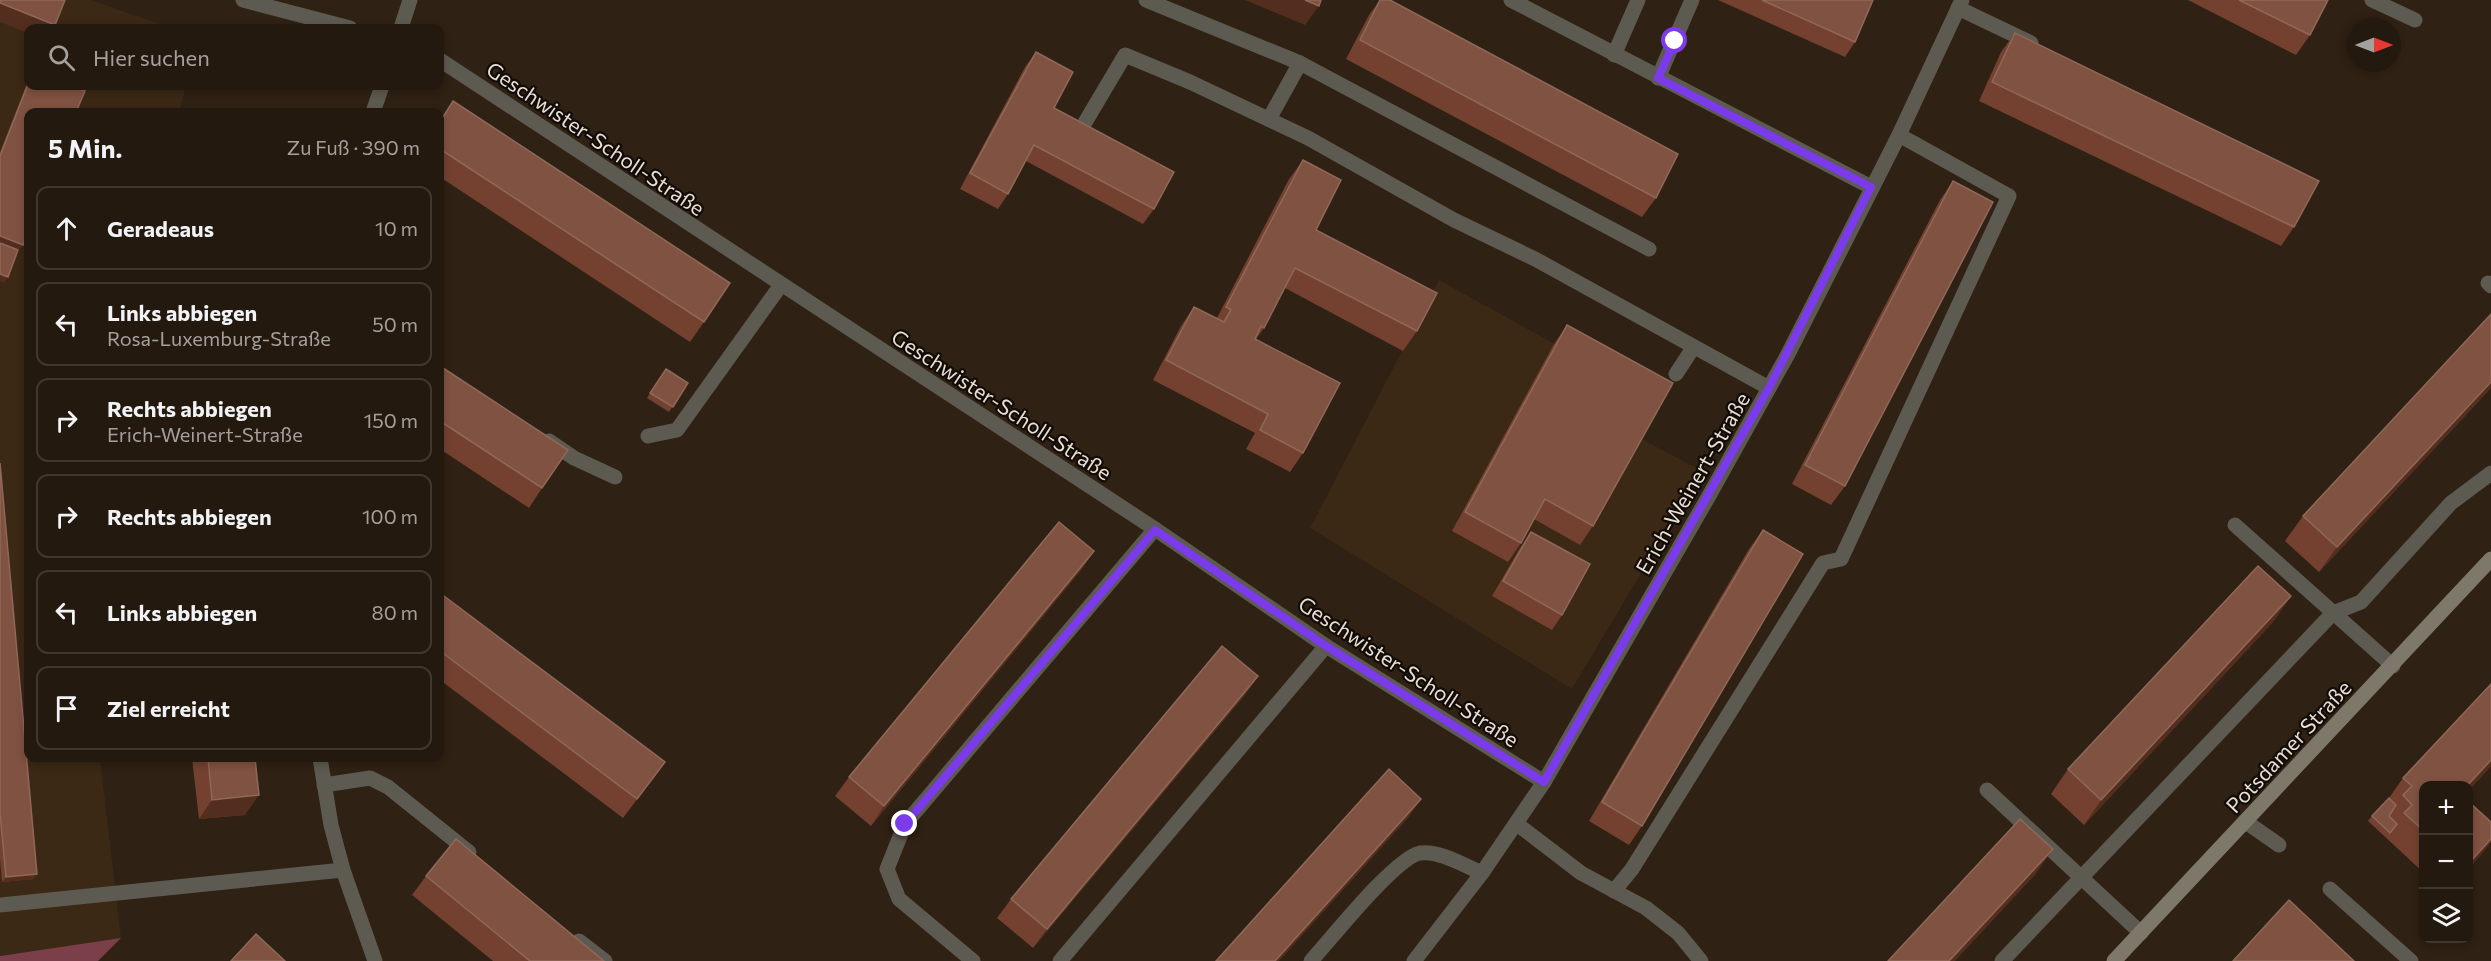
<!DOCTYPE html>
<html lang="de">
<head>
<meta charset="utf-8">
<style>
	:root { --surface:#23190e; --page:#2f261c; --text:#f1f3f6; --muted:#a3a09e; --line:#40382e }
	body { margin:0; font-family:Commissioner,sans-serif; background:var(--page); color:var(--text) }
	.controls { position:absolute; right:18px; bottom:18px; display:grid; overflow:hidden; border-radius:12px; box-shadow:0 3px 9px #0003 }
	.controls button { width:54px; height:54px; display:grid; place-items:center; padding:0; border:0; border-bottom:2px solid var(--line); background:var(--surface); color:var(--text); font:30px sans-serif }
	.compass { position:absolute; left:2347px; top:18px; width:54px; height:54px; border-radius:50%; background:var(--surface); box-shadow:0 3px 9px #0003; rotate:90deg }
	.stop { position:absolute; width:18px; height:18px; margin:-14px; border:4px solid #7c3aed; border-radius:50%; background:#fff }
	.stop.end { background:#7c3aed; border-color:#fff; box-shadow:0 2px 6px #0008 }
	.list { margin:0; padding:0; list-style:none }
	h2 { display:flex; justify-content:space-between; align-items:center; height:78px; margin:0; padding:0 24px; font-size:26px }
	h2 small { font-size:20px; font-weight:400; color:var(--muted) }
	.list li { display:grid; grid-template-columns:39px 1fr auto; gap:18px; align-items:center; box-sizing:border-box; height:84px; margin:0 12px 12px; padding:0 12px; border:2px solid var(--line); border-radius:12px }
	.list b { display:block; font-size:22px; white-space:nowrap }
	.list p { margin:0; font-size:20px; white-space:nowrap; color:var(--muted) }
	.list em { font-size:20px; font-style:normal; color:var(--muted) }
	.icon { flex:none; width:33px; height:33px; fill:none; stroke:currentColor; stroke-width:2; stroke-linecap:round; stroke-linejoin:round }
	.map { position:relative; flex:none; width:2491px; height:961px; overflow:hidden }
	.search { position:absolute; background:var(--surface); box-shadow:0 3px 9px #0003; left:24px; top:24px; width:420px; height:66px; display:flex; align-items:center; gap:15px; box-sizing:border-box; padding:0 21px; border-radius:12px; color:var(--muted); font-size:22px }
	.panel { position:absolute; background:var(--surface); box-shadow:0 3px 9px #0003; left:24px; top:108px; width:420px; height:654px; border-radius:12px }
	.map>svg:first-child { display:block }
	.built { fill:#3b2815 }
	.forest { fill:#7a3f48 }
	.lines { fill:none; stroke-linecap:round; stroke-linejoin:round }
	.service { stroke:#5d5a51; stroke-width:15 }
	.minor { stroke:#5d5a51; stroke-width:15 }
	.secondary { stroke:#7d786a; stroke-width:15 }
	.wall { fill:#744130 }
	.shaded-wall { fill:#532d1d }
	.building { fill:#805242; stroke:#906859; stroke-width:1.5 }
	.route { stroke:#7c3aed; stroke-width:8 }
	.labels { text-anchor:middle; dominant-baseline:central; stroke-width:4.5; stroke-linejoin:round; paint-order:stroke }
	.street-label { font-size:21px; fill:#e8ded6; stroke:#120c06 }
</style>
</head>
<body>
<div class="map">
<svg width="2491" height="961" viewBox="0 0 2491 961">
	<rect width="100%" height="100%" fill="#2f2113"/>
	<g class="built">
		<polygon points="0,0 91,0 171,28 28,28 28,86 186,86 179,112 28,112 28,758 100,758 121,938 0,956"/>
		<polygon points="1439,280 1660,402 1640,438 1702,471 1572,689 1310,528"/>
	</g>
	<polygon class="forest" points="121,938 98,961 0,961 0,956"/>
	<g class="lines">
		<g class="service">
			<polyline points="1146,0 1300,63 1649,249"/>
			<polyline points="2372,0 2415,20"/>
			<polyline points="1958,8 2031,43"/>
			<polyline points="1614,55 1638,0"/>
			<polyline points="1658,78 1692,0"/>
			<polyline points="1269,119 1300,63"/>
			<polyline points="1077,136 1125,55 1190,82 1308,138 1454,220 1535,259 1769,388"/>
			<polyline points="2488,283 2491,286"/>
			<polyline points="1676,374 1693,348"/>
			<polyline points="648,436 677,430 781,285"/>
			<polyline points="549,441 574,458 615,477"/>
			<polyline points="2235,525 2393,666"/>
			<polyline points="324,785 370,778 388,787 469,852"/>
			<polyline points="1987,790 2141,933"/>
			<polyline points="2246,822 2279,845"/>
			<polyline points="1517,824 1581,873 1646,908 1678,933 1701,961"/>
			<polyline points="2330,889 2411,961"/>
			<polyline points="1614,891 1632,869 1823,563 1841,559 2009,196 1899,135"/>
			<polyline points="0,905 343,870"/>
			<polyline points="579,941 605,961"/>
			<polyline points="973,961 899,899 887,869 905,824 1155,529"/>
			<polyline points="1060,961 1326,646"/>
			<path d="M1311 961C1331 939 1395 858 1420 853 1439 850 1465 866 1482 873"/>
			<polyline points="2002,961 2333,613 2361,602 2451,503 2491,473"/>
		</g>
		<g class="minor">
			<polyline points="243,0 350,28"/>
			<polyline points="1511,0 1871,187"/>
			<polyline points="401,28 410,0"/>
			<polyline points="440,60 1155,529 1326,646 1544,782"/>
			<polyline points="373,112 382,86"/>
			<polyline points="320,758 331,825 343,870 375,961"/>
			<polyline points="1414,961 1482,873 1544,782 1710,494 1788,354 1899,135 1962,0"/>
		</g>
		<polyline class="secondary" points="2114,961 2491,559"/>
	</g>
	<g class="wall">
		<polygon points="1380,0 1390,0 1656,198 1642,217 1346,59 1369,15"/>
		<polygon points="1718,0 1873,0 1855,42 1845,57"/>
		<polygon points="2188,0 2328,0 2310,35 2296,55"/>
		<polygon points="2015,33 2294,227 2281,246 1979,101 2001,52"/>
		<polygon points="1036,52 1054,108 1154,209 1143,224 1026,161 1008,194 998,209 960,189 1025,67"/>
		<polygon points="28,81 28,86 19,250 0,242 0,152"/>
		<polygon points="453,101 704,322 690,342 440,177 440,120"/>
		<polygon points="1303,160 1316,230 1417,331 1403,351 1285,288 1264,328 1256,339 1303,453 1290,472 1246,449 1255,433 1153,380 1181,326 1194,307 1217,318 1289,179"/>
		<polygon points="1953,181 1845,486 1831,505 1792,484 1940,200"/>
		<polygon points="1567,325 1593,526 1580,545 1534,519 1521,543 1508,562 1452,531 1554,344"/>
		<polygon points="440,366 542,488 529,508 440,449"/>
		<polygon points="666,369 688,383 669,412 647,398"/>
		<polygon points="2491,388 2319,572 2285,541 2303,516"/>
		<polygon points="0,463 34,879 2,882 0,858"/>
		<polygon points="1763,530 1642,826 1629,845 1589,821 1749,549"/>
		<polygon points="1531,532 1562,615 1552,630 1492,596 1520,548"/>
		<polygon points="1094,551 1081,570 871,826 835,796 849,777"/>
		<polygon points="440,593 665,762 623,818 440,680"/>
		<polygon points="2291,596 2273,622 2084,825 2051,794 2068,769"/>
		<polygon points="1258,676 1244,696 1033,948 997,918 1011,899"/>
		<polygon points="2491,684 2491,766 2469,790 2469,786 2424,786 2424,873 2368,821 2372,816 2389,798 2403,778"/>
		<polygon points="192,758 255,758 245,815 199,819"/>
		<polygon points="426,876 604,961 493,961 412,895"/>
	</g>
	<g class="shaded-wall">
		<polygon points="1245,0 1305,0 1319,6 1305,25"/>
		<polygon points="0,3 55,25 52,28 28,28 28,33 0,22"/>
		<polygon points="0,236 23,245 19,250 0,242"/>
		<polygon points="0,274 8,277 4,283 0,281"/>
		<polygon points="2491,382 2491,388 2319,572 2337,547"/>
		<polygon points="1094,551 1081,570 871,826 884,806"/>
		<polygon points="2291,596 2273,622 2084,825 2101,800"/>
		<polygon points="1258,676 1244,696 1033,948 1047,929"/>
		<polygon points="2491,760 2491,766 2469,790 2469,786 2467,786"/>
		<polygon points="259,795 245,815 199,819 212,800"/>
		<polygon points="1421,799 1408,818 1279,961 1275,961"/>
		<polygon points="2491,839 2491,842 2481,855 2469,869 2469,864 2472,860"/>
		<polygon points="2053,849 2035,875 1955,961 1949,961"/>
		<polygon points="37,874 34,879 2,882 6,877"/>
	</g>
	<g class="building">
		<polygon points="0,0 65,0 55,25 0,3"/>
		<polygon points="1305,0 1321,0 1319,6"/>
		<polygon points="1380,0 1390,0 1678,154 1656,198 1360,40"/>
		<polygon points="1762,0 1873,0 1855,42"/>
		<polygon points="2239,0 2328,0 2310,35"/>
		<polygon points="2015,33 2319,181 2294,227 1992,82"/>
		<polygon points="1036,52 1073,72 1054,108 1174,172 1154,209 1034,145 1008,194 970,173"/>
		<polygon points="28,84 28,86 72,86 85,91 76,112 28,112 28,232 23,245 0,236 0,156"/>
		<polygon points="453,101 730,283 704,322 440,149 440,122"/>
		<polygon points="1303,160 1341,180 1316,230 1437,293 1417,331 1295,268 1264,328 1261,326 1255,339 1340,383 1303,453 1260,430 1268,414 1166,360 1194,307 1224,322 1231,310 1226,307"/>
		<polygon points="1953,181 1993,202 1845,486 1805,465"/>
		<polygon points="0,243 18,250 8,277 0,274"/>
		<polygon points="2491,314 2491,382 2337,547 2303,516"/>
		<polygon points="1567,325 1673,383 1593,526 1545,499 1521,543 1465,512"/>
		<polygon points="440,366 568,450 542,488 440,421"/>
		<polygon points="666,369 688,383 673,407 650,393"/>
		<polygon points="0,463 37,874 6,877 0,813"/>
		<polygon points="1059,522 1094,551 884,806 849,777"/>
		<polygon points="1763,530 1803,554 1642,826 1602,802"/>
		<polygon points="1531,532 1590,564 1562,615 1503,581"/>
		<polygon points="2258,566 2291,596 2101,800 2068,769"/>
		<polygon points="440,593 665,762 637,799 440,651"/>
		<polygon points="1222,646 1258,676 1047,929 1011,899"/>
		<polygon points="2491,684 2491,760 2467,786 2424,786 2424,831 2404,813 2412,805 2403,795 2412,786 2403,778"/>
		<polygon points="208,758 255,758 259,795 212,800"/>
		<polygon points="1389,769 1421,799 1275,961 1216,961"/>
		<polygon points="2389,798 2396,805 2389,816 2397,824 2390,833 2372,816"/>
		<polygon points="2469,802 2491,822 2491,839 2472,860 2469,857"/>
		<polygon points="2020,819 2053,849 1949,961 1888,961"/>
		<polygon points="456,839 604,961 530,961 426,876"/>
		<polygon points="2289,900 2354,961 2233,961"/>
		<polygon points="256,934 285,961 231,961"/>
	</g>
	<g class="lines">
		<polyline class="route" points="905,824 1155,530 1326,646 1544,782 1769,388 1871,187 1658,78 1675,41"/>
	</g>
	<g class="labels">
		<g class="street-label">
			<text transform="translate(596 138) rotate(34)">Geschwister-Scholl-Straße</text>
			<text transform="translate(1002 404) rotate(33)">Geschwister-Scholl-Straße</text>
			<text transform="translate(1692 483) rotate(-60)">Erich-Weinert-Straße</text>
			<text transform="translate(1409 671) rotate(33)">Geschwister-Scholl-Straße</text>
			<text transform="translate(2288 746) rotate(-47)">Potsdamer Straße</text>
		</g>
	</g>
</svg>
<div class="controls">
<button>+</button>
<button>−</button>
<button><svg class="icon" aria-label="layers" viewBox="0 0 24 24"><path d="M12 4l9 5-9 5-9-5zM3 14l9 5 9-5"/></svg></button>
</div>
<svg class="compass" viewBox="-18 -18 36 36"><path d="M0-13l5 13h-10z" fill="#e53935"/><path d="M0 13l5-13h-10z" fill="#a3a09e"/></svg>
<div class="stop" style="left:1675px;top:41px"></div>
<div class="stop end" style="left:905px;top:824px"></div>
<div class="search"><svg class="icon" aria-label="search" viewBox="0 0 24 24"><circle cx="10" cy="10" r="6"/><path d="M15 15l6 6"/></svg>Hier suchen</div>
<section class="panel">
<h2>5 Min.<small>Zu Fuß · 390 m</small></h2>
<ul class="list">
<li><svg class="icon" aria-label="ahead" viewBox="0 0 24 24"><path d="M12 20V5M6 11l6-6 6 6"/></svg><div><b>Geradeaus</b></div><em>10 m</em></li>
<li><svg class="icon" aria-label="left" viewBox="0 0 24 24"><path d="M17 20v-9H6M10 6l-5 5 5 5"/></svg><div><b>Links abbiegen</b><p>Rosa-Luxemburg-Straße</p></div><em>50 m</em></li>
<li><svg class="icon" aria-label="right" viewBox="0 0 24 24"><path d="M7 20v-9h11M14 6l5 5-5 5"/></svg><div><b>Rechts abbiegen</b><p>Erich-Weinert-Straße</p></div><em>150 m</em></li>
<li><svg class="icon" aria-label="right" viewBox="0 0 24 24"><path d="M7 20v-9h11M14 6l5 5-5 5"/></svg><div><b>Rechts abbiegen</b></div><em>100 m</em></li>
<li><svg class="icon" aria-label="left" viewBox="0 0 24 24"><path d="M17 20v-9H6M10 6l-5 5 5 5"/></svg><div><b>Links abbiegen</b></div><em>80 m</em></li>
<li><svg class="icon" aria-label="arrive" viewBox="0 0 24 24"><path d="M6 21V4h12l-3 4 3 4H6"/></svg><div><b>Ziel erreicht</b></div></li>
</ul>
</section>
</div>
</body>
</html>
